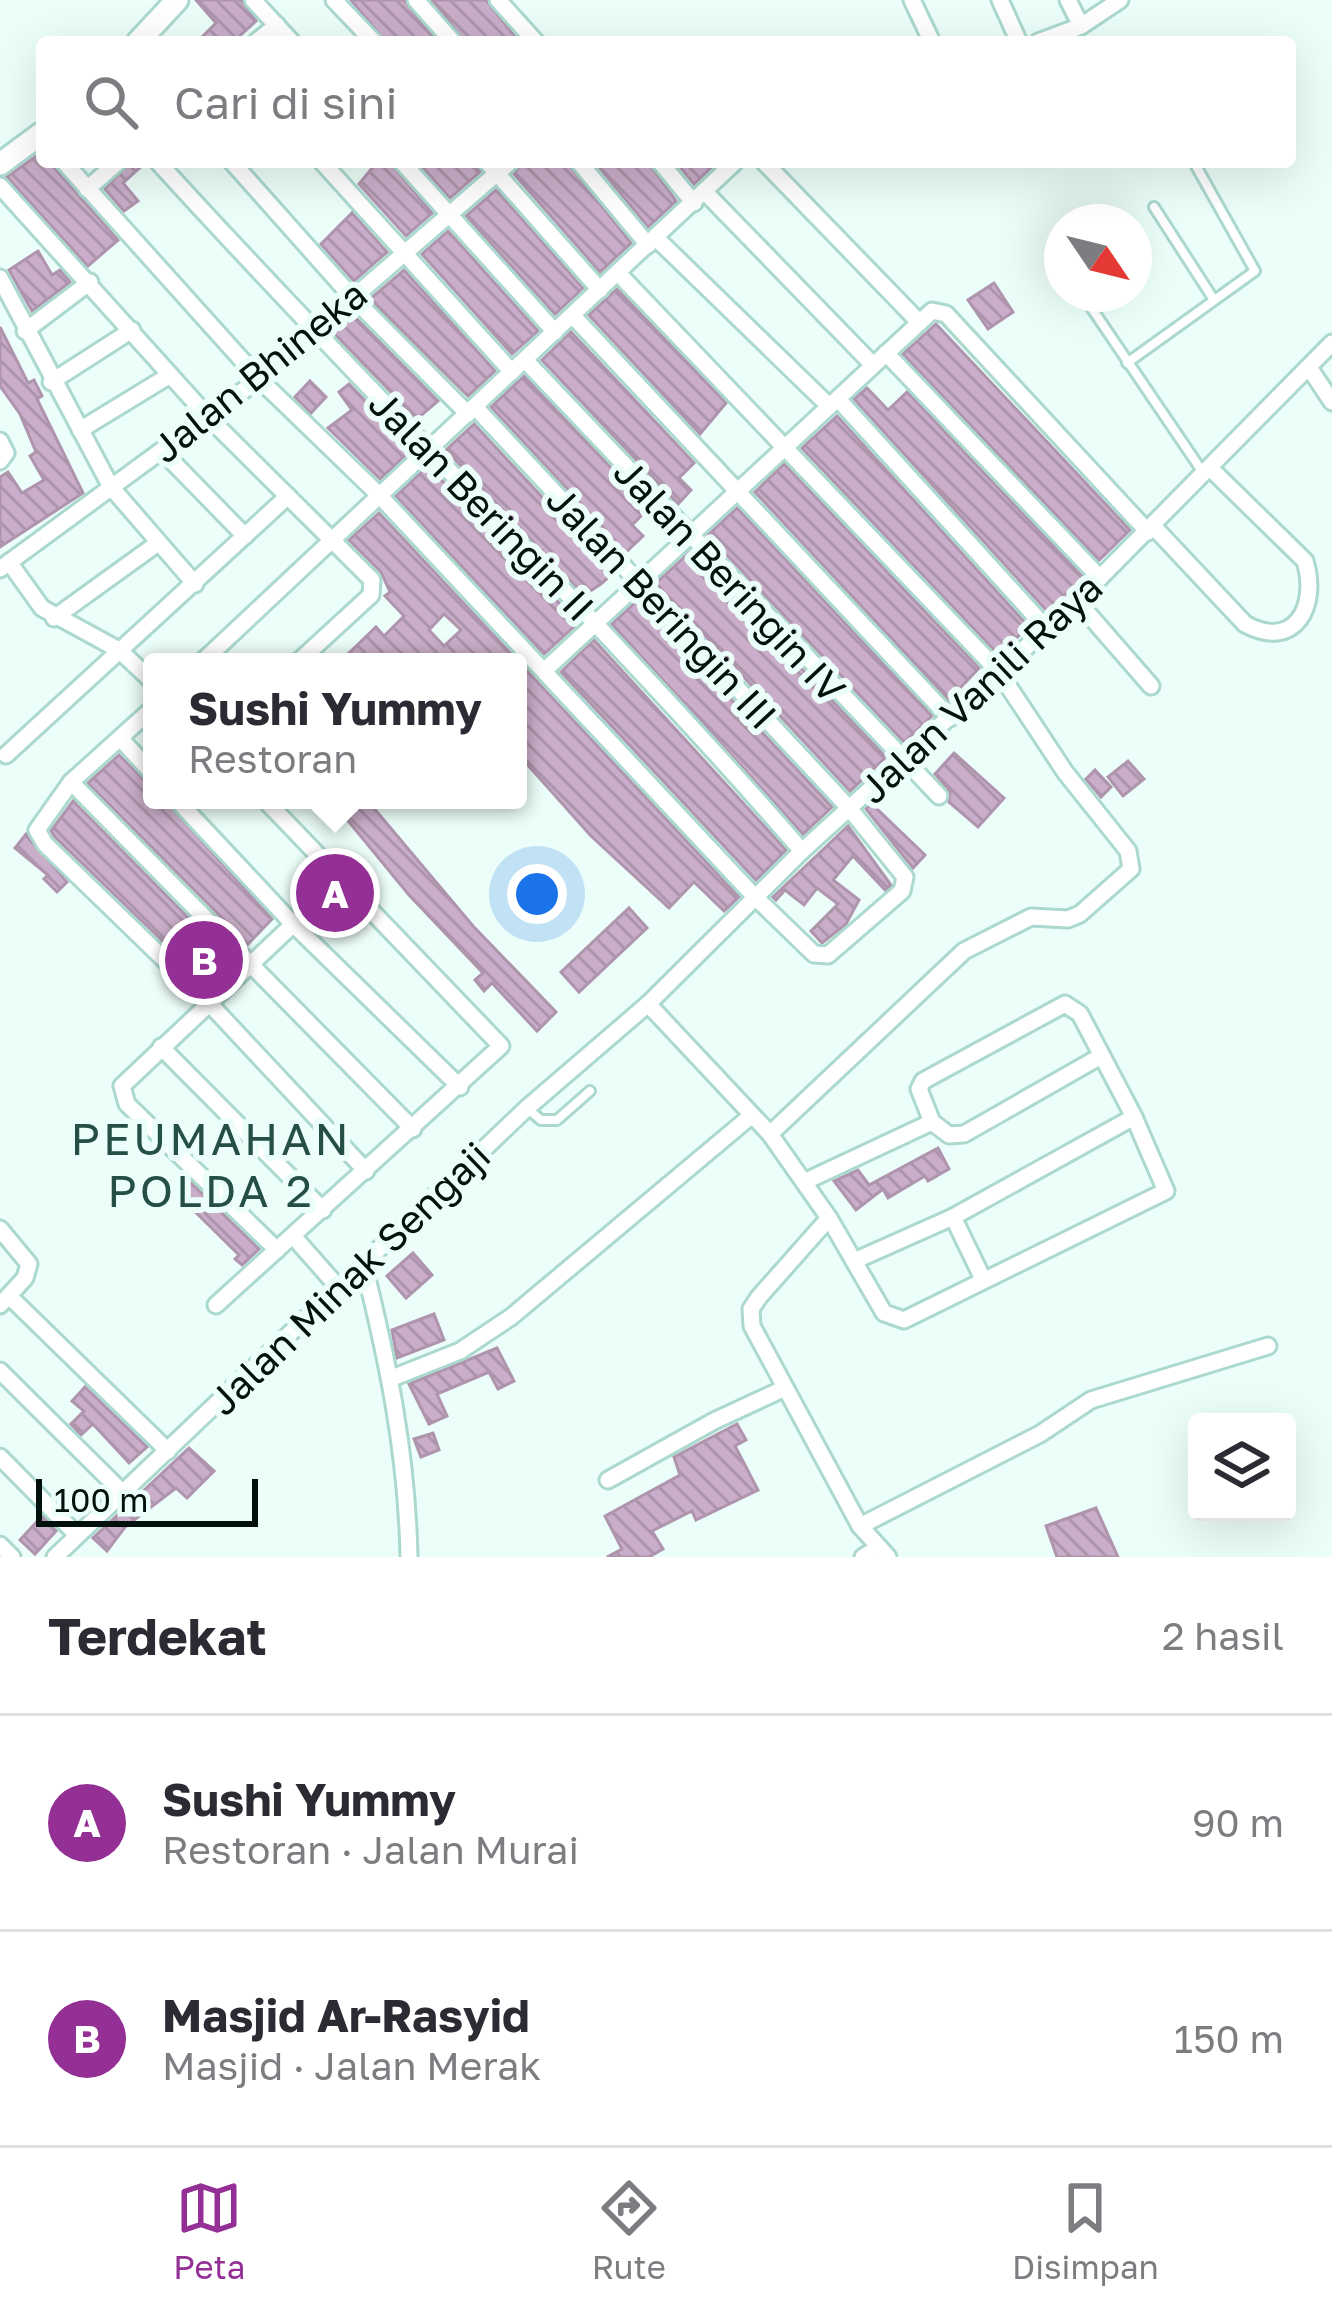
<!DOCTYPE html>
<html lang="id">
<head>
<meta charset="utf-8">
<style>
	:root { --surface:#fff; --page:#f7f7f7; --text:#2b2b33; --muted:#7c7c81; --line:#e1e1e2; --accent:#932f95 }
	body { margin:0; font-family:"Golos Text",sans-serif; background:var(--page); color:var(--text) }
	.controls { position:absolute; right:36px; bottom:36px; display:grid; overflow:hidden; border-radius:12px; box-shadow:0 12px 48px #0002 }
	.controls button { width:108px; height:108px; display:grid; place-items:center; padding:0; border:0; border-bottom:3px solid var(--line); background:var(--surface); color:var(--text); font:60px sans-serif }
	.compass { position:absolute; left:1044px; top:204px; width:108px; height:108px; border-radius:50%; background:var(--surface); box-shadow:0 12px 48px #0002; rotate:125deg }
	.scale { position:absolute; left:36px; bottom:30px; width:222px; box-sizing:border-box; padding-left:12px; border:6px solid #02110e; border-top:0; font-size:33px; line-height:42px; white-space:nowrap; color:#02110e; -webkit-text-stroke:9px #ecfef9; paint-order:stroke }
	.you { position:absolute; left:537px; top:894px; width:42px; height:42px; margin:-30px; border:9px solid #fff; border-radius:50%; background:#1a73e8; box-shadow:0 0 0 18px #1a73e833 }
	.badge { display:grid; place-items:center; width:78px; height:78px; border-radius:50%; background:var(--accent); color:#fff; font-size:39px; font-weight:700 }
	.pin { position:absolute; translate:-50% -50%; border:6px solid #fff; box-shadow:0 3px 12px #0006 }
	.popup { position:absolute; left:143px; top:653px; width:384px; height:156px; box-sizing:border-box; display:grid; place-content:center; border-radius:12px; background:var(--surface); filter:drop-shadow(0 3px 9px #0005); font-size:39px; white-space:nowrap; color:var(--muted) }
	.popup b { font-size:45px; color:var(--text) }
	.popup::after { content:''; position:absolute; left:50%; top:100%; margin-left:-24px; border:24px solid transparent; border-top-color:var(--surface) }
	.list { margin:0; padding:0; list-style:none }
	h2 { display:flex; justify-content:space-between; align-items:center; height:156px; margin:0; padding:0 48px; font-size:51px }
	h2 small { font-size:39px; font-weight:400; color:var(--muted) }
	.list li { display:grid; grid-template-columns:78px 1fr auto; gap:36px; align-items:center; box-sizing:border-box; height:216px; padding:0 48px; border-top:3px solid var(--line) }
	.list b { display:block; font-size:45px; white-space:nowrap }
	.list p { margin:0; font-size:39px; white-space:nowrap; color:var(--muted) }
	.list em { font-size:39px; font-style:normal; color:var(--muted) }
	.icon { flex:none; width:66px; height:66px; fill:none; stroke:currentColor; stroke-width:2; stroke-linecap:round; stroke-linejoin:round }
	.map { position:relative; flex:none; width:1332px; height:1557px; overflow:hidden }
	.search { position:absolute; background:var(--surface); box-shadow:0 12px 48px #0002; left:36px; right:36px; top:36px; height:132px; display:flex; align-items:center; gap:30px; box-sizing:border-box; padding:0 42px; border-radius:12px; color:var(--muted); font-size:45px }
	.sheet { height:588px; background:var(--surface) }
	nav { display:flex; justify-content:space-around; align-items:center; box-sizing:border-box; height:168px; border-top:3px solid var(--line); background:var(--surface); font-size:33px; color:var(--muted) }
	nav a { display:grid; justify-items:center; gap:6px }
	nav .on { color:var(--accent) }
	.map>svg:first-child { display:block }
	.building { fill:url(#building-back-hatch); stroke:#af94ae; stroke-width:3; fill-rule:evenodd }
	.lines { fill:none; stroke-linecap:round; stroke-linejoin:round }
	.lane-casing { stroke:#abd9cf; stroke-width:14 }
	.street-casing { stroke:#abd9cf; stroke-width:21 }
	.secondary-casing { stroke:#abd9cf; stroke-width:27 }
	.lane { stroke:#fff; stroke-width:8 }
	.street { stroke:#fff; stroke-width:15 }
	.secondary { stroke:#fff; stroke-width:21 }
	.labels { text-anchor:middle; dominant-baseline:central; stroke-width:12; stroke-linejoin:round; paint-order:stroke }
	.street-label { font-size:39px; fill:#02110e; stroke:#ecfef9 }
	.quarter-label { font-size:45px; letter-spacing:3px; fill:#244e46; stroke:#ecfef9 }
</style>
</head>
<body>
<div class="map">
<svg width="1332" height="1557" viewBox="0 0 1332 1557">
	<defs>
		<pattern id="building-back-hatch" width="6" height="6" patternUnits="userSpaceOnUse" patternTransform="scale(3)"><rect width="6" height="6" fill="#caaec9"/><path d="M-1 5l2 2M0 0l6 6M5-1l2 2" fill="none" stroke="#ac95ab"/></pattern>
	</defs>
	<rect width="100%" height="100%" fill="#ecfef9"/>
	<g class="building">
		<polygon points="196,0 241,0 256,21 233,42 197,42 216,23"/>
		<polygon points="351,0 404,0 437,42 386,42"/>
		<polygon points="432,0 486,0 516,38 465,42"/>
		<polygon points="42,152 42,162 49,162 118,240 88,266 7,177"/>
		<polygon points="130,162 146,162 123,183 138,201 124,211 105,189"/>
		<polygon points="377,162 390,162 432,213 406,236 359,184"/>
		<polygon points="418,162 475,162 480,172 450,198"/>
		<polygon points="522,162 567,162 631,243 600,272 514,174"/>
		<polygon points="595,162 648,162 676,201 648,227"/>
		<polygon points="676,162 717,162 694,184"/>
		<polygon points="496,190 583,288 555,314 466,216"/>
		<polygon points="352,213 387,252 354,281 321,244"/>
		<polygon points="448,231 538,331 512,354 422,254"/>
		<polygon points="38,251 52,275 60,270 70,282 32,311 9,270"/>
		<polygon points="404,270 495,371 468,396 370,299"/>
		<polygon points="994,283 1013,312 988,329 968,300"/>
		<polygon points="617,289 726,403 700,434 589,315"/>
		<polygon points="352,314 438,401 417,419 332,331"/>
		<polygon points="936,324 1130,530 1099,560 903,354"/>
		<polygon points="0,327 28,383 34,380 42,396 37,399 83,493 0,547 0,477 8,472 22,493 44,480 30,456 36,452 20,414 0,386"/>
		<polygon points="571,332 694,463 679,478 691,490 678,504 542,360"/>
		<polygon points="524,376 649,508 632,525 643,536 626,552 491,407"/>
		<polygon points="310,381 326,397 311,413 295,397"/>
		<polygon points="349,384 412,449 380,479 328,428 352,410 339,392"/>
		<polygon points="867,388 888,410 907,392 1083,577 1080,581 1047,611 854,399"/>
		<polygon points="837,416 1029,627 998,654 802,448"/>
		<polygon points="474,424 613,573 601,584 584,595 446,450"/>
		<polygon points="784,464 979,668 949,700 755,492"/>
		<polygon points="428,466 578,623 544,654 396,496"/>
		<polygon points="737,508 932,716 904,742 708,535"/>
		<path d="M379 513 739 897 724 911 694 882 669 908 591 836 518 754V662H354L347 655 376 627 384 636 404 616 385 596 390 592 381 572 349 540ZM444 614 461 630 444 646 429 630Z"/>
		<polygon points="690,552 886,757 850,791 656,583"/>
		<polygon points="638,600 832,807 803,834 612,624"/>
		<polygon points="594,640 786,850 756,880 561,672"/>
		<polygon points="954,753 1004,798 978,827 949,802 950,792 935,774"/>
		<polygon points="119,755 152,788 152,800 165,800 272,919 248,944 88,783"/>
		<polygon points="1128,761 1144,779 1123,796 1108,777"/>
		<polygon points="1095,770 1111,787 1101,797 1086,779"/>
		<polygon points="879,797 882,801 875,807 925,855 913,868 866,809"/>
		<polygon points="331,800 367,800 473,926 556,1012 537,1031 492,983 484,991 475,980 483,973 409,895"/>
		<polygon points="73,801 230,960 206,983 55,837 51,831"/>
		<polygon points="848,826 891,885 885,890 853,856 833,880 859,900 846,924 822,943 811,931 838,904 817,888 804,905 785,890 776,900 773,897"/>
		<polygon points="26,834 67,882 57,892 44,879 48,875 15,848"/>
		<polygon points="629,908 647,928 579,992 561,972"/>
		<polygon points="938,1148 949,1169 928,1181 925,1176 888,1198 883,1189 856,1210 834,1181 858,1170 869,1185"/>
		<polygon points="187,1179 259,1249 242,1265 235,1259 239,1255 175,1192"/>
		<polygon points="413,1253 432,1275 406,1298 387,1276"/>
		<polygon points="434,1314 444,1340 397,1358 392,1330"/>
		<polygon points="497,1348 514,1381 498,1389 489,1372 437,1394 447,1416 429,1424 409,1384"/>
		<polygon points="85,1387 147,1447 129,1463 93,1424 81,1435 71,1424 84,1411 72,1401"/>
		<polygon points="737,1424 746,1440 735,1446 758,1490 696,1520 692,1511 652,1531 663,1549 649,1557 607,1557 622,1549 605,1516 680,1475 674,1457"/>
		<polygon points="433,1433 439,1450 421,1457 414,1439"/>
		<polygon points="189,1448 214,1471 187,1498 176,1488 125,1527 107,1551 93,1538"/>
		<polygon points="1096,1508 1118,1557 1057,1557 1046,1526"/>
		<polygon points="42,1516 56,1531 35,1554 20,1540"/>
	</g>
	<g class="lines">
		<g class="lane-casing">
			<g id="lane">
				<polyline points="1154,207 1214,300"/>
				<polyline points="1082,294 1204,474"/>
				<polyline points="1127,363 1255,271 1196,166"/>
				<polyline points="529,1110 541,1120 557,1120 590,1091"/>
			</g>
		</g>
		<g class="street-casing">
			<g id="street">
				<polyline points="253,0 292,42"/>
				<polyline points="334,0 374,42"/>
				<polyline points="416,0 453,42"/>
				<polyline points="498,0 536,42"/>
				<polyline points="912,0 932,42"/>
				<polyline points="1000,0 1019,42"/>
				<polyline points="1068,0 1081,26"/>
				<polyline points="256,42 277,25"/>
				<polyline points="1038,42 1081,26 1120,0"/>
				<polyline points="64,162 259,379 378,494 754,896 814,954 828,955 902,891 905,877 849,808 475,407"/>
				<path d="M158 162C369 395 596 613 802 851"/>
				<polyline points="232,162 352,297 468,414"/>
				<polyline points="322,162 512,372"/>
				<polyline points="402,162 555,332"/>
				<polyline points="487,162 600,290"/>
				<polyline points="579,162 648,245"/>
				<polyline points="660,162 694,203"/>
				<polyline points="764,162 917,320"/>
				<polyline points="0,186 209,418 372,580 371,595 298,662"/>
				<polyline points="87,189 118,162"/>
				<polyline points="705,192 873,365"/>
				<polyline points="656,238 829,406"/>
				<polyline points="618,273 999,672 1065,772 1128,851 1131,869 1080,914 1068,919 1031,917 964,951 770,1134"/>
				<polyline points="0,278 111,487 195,584"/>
				<polyline points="573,316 950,718"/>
				<polyline points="25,331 90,282"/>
				<polyline points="886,353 1100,578"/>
				<polyline points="525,360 939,796"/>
				<polyline points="1310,369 1332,402"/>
				<polyline points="51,382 132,330"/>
				<polyline points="838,399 1046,628"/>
				<polyline points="80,430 170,375"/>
				<polyline points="0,441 6,453 0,461"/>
				<polyline points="164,453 245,536"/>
				<path d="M1153 526 1245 624C1294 651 1319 607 1305 561L1211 469"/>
				<polyline points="9,562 42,608 119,650 152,681"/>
				<polyline points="0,569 259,379 510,162"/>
				<polyline points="1077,601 1151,686"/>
				<polyline points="54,618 158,543"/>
				<polyline points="202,662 735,162"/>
				<polyline points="545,670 932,311 946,314 1148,532"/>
				<polyline points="152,709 71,782 37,830 45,844 207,1001 366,1171"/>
				<polyline points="120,738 152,773"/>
				<polyline points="6,755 288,496"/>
				<polyline points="71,782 413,1129"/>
				<polyline points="177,800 292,923 460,1087"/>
				<polyline points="648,1004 770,1134 829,1218 759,1297 751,1309 752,1326 860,1526 888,1557"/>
				<polyline points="161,1047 323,1210"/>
				<polyline points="806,1181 932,1122"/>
				<polyline points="953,1217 983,1279"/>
				<polyline points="829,1218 884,1313 904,1320 1166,1191 1134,1117"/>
				<polyline points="0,1229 29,1264 25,1278 0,1305"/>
				<polyline points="293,1236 337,1286"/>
				<polyline points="277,1250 127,1104 122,1086 340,880"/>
				<polyline points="854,1261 953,1217 1134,1117 1080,1014 1065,1004 923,1081 919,1089 932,1122 949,1135 964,1134 1101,1056"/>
				<path d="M363 1262C388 1361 407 1455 409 1557"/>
				<polyline points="9,1296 168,1451"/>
				<polyline points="216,1305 501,1046 265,800"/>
				<polyline points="0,1371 122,1492"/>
				<polyline points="392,1378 460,1351 511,1317 751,1116"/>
				<polyline points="0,1457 77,1535"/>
				<polyline points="608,1480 714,1421 783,1389"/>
				<polyline points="860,1526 1040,1434 1091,1400 1268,1346"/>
				<polyline points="0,1545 12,1557"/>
				<polyline points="55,1557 527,1108 648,1004 802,851 1077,601 1332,343"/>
				<polyline points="863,1557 879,1547"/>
			</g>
		</g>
		<g class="secondary-casing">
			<g id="secondary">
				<polyline points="138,42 177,0"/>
				<polyline points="0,164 42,133"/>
			</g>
		</g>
		<use href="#lane" class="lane"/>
		<use href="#street" class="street"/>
		<use href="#secondary" class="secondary"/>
	</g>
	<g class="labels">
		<g class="street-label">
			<text transform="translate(259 371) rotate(-39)">Jalan Bhineka</text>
			<text transform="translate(482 505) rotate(46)">Jalan Beringin II</text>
			<text transform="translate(730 580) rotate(47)">Jalan Beringin IV</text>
			<text transform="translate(662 607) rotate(47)">Jalan Beringin III</text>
			<text transform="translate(980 688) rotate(-43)">Jalan Vanili Raya</text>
			<text transform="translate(349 1278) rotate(-44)">Jalan Minak Sengaji</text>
		</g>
		<g class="quarter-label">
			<text x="211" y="1138">PEUMAHAN<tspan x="211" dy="52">POLDA 2</tspan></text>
		</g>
	</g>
</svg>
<div class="controls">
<button><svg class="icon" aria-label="layers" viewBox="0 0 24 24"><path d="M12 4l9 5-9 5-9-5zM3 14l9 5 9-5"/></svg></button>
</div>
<svg class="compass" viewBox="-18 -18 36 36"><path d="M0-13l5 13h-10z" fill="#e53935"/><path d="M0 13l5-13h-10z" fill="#7c7c81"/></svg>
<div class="scale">100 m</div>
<div class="you"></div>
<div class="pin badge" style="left:335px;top:893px">A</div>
<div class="popup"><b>Sushi Yummy</b>Restoran</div>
<div class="pin badge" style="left:204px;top:960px">B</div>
<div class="search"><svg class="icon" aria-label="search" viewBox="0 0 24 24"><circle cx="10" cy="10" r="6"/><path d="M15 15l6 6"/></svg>Cari di sini</div>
</div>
<section class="sheet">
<h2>Terdekat<small>2 hasil</small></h2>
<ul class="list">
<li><span class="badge">A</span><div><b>Sushi Yummy</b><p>Restoran · Jalan Murai</p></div><em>90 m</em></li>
<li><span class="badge">B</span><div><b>Masjid Ar-Rasyid</b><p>Masjid · Jalan Merak</p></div><em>150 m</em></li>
</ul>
</section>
<nav>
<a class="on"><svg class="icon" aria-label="map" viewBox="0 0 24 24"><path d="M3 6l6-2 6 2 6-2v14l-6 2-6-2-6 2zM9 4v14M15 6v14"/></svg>Peta</a>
<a><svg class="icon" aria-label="directions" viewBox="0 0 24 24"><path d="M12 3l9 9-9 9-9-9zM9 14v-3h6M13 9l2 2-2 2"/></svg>Rute</a>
<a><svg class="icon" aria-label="saved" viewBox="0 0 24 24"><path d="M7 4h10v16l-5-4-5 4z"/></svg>Disimpan</a>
</nav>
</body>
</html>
